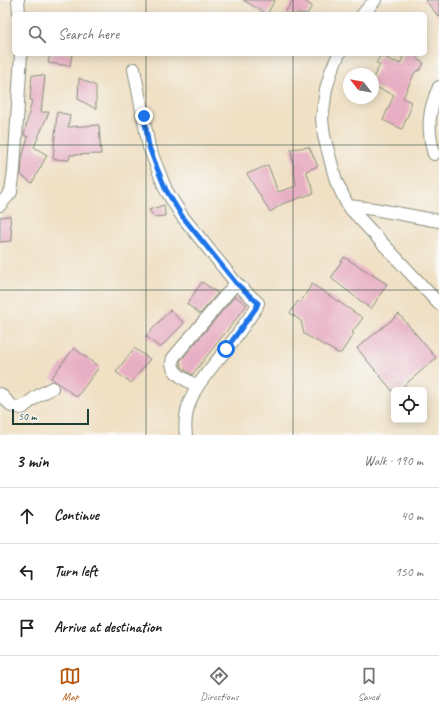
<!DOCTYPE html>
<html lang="en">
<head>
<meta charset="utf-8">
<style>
	:root { --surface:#fff; --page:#f6f6f6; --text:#202124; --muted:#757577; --line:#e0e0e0; --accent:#b45309 }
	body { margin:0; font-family:Caveat,sans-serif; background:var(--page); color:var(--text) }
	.controls { position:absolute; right:12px; bottom:12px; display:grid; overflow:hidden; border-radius:6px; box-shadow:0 2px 10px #0003 }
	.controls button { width:36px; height:36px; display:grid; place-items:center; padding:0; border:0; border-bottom:1px solid var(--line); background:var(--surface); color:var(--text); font:20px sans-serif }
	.compass { position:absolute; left:343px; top:68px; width:36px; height:36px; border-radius:50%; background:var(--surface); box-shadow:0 2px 10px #0003; rotate:301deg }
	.scale { position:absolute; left:12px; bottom:10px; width:77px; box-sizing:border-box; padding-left:4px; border:2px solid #1f3d34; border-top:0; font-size:11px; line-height:14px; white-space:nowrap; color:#1f3d34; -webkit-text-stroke:3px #f6f6f2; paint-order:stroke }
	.stop { position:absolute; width:12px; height:12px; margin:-9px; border:3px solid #1a73e8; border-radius:50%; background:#fff }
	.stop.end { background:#1a73e8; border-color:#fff; box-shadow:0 1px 4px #0008 }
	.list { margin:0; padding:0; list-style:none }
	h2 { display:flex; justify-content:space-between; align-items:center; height:52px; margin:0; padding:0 16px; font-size:17px }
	h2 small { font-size:13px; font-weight:400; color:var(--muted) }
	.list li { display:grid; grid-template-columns:26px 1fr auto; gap:12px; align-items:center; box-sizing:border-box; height:56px; padding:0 16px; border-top:1px solid var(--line) }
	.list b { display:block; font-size:15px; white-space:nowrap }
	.list em { font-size:13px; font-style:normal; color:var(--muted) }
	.icon { flex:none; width:22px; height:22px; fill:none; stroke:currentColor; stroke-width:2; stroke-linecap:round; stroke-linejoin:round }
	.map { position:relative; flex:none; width:439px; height:435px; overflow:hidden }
	.search { position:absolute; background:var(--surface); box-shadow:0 2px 10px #0003; left:12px; right:12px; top:12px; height:44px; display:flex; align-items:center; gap:10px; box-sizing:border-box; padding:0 14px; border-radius:6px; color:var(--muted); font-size:15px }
	.sheet { height:220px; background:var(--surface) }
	nav { display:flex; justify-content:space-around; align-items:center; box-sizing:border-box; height:56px; border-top:1px solid var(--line); background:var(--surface); font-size:11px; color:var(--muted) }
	nav a { display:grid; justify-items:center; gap:2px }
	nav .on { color:var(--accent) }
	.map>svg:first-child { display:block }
	.building { fill:#e8afc4 }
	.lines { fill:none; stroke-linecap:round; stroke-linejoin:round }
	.minor-casing { stroke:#888e7c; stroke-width:14 }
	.minor { stroke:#fff; stroke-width:12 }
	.route { stroke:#1a73e8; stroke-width:5 }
	.grid { fill:none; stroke:#1f3d34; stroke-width:1; stroke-opacity:0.55 }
</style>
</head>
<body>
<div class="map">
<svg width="439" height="435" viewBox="0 0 439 435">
	<rect width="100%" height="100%" fill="#f6f6f2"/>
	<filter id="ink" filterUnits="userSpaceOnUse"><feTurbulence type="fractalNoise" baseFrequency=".025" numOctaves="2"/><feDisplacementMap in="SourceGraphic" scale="8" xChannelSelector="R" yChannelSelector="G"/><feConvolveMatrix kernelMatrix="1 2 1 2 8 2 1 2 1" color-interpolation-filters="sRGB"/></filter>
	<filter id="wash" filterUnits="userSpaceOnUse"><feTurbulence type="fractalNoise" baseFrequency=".012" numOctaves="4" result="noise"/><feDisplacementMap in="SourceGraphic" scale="16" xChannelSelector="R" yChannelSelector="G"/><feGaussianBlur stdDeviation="0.9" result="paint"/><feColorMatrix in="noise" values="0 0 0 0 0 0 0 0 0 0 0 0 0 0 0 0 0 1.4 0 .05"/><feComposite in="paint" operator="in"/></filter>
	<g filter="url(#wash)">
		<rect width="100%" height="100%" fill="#f0e0c4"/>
		<g id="blocks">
			<g class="building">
				<polygon points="243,0 275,0 267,14"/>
				<polygon points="293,0 303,0 312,6 307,14 284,14"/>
				<polygon points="425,0 439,0 439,17"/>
				<polygon points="50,54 72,54 70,66 48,63"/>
				<polygon points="404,54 413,54 418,57 417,59 424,63 420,70 415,72 403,98 411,102 409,107 411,108 402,129 383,120 394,95 373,86 373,78 380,65 376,63 381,55 394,62 394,61 400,64"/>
				<polygon points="32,75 45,76 41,112 49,112 34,147 47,155 32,183 21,175 22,158 28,137 24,135 32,100 30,100"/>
				<polygon points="79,78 96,86 96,109 78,99"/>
				<polygon points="57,112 70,115 68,127 99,125 101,154 70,155 69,160 53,159"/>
				<polygon points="309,147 318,166 306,171 314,193 282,204 270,212 247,174 268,165 278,192 296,186 291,149"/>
				<polygon points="164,205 165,216 154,217 149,210"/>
				<polygon points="10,216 12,241 0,242 0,217"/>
				<polygon points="344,257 387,284 371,309 331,278"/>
				<polygon points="202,282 218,293 200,314 187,304"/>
				<polygon points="312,284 363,318 352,332 354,333 341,353 338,353 304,334 301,321 290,313 298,301 300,303"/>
				<polygon points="235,296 247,305 192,375 182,367 180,361"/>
				<polygon points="170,310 184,323 160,348 146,336"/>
				<polygon points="399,314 436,358 399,390 394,390 394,393 357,348"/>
				<polygon points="74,348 99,367 77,397 51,378"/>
				<polygon points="134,348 150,359 131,383 116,372"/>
			</g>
		</g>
	</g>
	<g filter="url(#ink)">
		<use href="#blocks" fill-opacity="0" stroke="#888e7c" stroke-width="1"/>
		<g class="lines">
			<g class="minor-casing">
				<g id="minor">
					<polyline points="18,0 19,14"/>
					<polyline points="363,14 375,0"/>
					<polyline points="339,54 332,69 326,89 322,119 324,136 336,181 348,206 439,304"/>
					<polyline points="134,69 149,147 166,190 182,216 236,283"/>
					<path d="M434 154C427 129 428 111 439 87"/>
					<polyline points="0,205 11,192 14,170 21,54"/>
					<polyline points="348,206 374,209 439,221"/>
					<polyline points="0,394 12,406 22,408 36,397 52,388"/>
					<path d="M186 435C181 399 204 377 225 351 236 337 246 322 256 308L258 303 236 283 173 358C168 373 187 380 197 386"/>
				</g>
			</g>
			<use href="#minor" class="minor"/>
		</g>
	</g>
	<g class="lines" filter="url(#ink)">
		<polyline class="route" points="144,116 149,147 157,168 166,190 182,216 236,283 258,303 256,308 226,349"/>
	</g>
	<path class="grid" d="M146 0V14M293 0V14M146 54V435M293 54V435M0 145H439M0 290H439"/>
</svg>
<div class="controls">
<button><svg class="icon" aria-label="locate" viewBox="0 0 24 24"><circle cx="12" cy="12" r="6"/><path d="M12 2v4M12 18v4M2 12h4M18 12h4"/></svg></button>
</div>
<svg class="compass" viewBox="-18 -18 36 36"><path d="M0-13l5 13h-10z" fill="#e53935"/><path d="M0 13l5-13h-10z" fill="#757577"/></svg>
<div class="scale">50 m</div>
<div class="stop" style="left:226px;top:349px"></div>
<div class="stop end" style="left:144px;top:116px"></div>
<div class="search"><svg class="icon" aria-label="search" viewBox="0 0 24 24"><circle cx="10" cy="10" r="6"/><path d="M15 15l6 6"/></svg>Search here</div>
</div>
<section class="sheet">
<h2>3 min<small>Walk · 190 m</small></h2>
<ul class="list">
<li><svg class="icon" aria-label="ahead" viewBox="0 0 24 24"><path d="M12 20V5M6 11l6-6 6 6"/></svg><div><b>Continue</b></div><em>40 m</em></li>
<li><svg class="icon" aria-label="left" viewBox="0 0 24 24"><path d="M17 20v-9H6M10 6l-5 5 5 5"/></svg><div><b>Turn left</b></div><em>150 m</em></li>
<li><svg class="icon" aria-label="arrive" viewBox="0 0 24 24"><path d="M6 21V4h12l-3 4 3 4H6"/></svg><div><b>Arrive at destination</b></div></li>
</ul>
</section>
<nav>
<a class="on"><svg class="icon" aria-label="map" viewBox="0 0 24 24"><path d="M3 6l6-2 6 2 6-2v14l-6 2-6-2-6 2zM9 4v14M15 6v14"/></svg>Map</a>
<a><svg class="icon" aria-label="directions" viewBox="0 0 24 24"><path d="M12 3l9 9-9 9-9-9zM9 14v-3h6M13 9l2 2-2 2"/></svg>Directions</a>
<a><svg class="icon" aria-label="saved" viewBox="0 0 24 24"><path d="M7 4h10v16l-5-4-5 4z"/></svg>Saved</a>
</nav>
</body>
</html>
